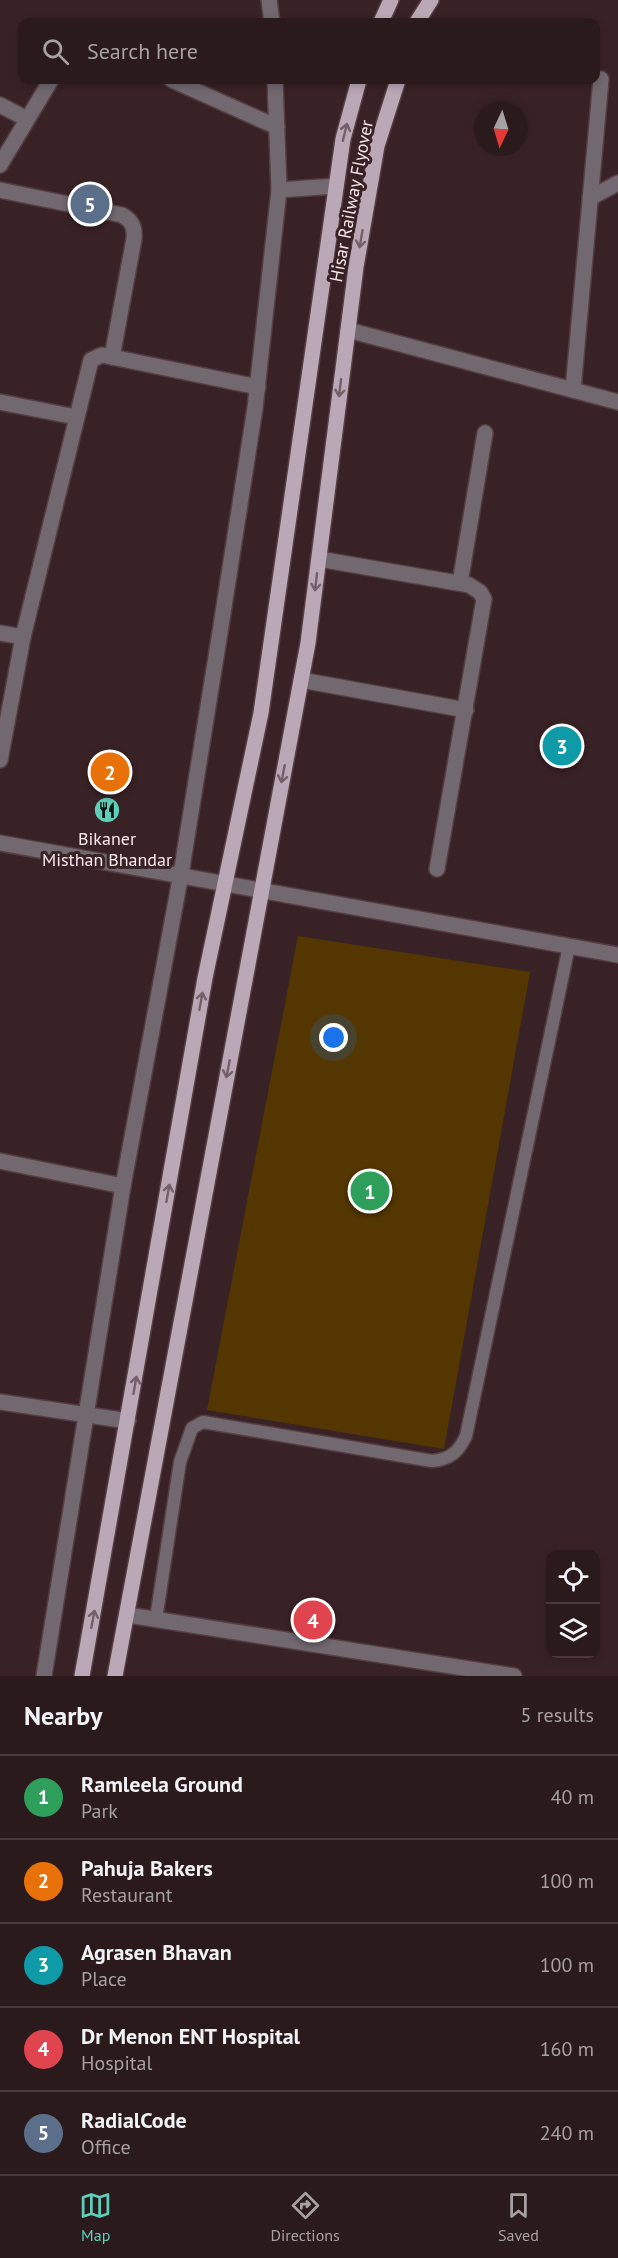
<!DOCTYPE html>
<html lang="en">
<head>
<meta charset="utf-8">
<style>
	:root { --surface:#2b1a1c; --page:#332325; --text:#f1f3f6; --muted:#a6a1a3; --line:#47383b; --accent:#5eceb8 }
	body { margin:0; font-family:"PT Sans",sans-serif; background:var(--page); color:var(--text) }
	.controls { position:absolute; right:18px; bottom:18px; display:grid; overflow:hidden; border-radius:12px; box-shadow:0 3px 9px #0003 }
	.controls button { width:54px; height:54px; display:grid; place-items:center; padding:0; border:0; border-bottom:2px solid var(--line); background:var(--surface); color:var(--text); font:30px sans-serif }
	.compass { position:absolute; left:474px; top:102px; width:54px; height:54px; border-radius:50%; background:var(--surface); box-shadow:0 3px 9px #0003; rotate:184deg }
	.you { position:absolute; left:334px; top:1038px; width:21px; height:21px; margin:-15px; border:4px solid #fff; border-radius:50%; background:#1a73e8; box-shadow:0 0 0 9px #1a73e833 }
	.badge { display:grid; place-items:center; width:39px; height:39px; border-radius:50%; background:var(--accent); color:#fff; font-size:20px; font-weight:700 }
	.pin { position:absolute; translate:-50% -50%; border:3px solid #fff; box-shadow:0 2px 6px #0006 }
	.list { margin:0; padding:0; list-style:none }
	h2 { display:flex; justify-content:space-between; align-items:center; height:78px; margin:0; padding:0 24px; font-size:26px }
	h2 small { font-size:20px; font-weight:400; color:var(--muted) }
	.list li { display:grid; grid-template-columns:39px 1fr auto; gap:18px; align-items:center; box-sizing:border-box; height:84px; padding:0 24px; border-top:2px solid var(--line) }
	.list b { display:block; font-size:22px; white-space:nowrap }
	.list p { margin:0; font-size:20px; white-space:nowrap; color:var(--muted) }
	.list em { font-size:20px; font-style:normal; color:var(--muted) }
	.icon { flex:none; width:33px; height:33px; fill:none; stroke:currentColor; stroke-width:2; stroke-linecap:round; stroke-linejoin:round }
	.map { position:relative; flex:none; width:618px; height:1676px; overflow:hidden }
	.search { position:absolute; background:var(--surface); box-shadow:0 3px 9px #0003; left:18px; right:18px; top:18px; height:66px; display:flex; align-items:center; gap:15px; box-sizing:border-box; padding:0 21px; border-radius:12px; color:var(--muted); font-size:22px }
	.sheet { height:498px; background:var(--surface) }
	nav { display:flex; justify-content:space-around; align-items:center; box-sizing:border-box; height:84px; border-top:2px solid var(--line); background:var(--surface); font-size:16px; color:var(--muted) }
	nav a { display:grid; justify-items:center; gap:3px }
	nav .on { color:var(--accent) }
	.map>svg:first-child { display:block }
	.green { fill:#543700 }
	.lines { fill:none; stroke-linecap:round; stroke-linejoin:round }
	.lane-casing { stroke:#543e41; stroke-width:15 }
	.street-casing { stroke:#543e41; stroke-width:18 }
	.primary-casing { stroke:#543e41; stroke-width:18 }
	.lane { stroke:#726970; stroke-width:12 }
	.street { stroke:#726970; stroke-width:15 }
	.primary { stroke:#bba8b7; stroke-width:15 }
	.oneway { stroke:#745e67 }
	.labels { text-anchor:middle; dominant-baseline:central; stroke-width:6; stroke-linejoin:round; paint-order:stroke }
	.street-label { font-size:18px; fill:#f7e7ea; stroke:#392226 }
	.poi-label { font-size:18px; fill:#f7e7ea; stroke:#392226 }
</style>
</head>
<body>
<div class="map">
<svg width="618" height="1676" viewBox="0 0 618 1676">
	<rect width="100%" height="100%" fill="#392226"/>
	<polygon class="green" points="298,936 530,972 444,1449 207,1410"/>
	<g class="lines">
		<g class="lane-casing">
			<path id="lane" d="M156 1619 180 1462 192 1428 203 1422 432 1461C450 1459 458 1453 466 1436L569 946"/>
		</g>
		<g class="street-casing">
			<g id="street">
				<polyline points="269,0 272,22"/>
				<polyline points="172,80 277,127"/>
				<polyline points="275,80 279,190"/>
				<polyline points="0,105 27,119"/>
				<polyline points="0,165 51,80"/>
				<path d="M0 190 122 215C132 221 135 227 134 239L112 357"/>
				<polyline points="590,198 618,183"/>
				<polyline points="348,330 618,402"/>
				<polyline points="573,390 601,79"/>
				<polyline points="0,402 76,417"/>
				<polyline points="319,559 469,585 480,592 484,599 437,869"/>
				<polyline points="460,583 485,433"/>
				<polyline points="0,633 23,637"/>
				<polyline points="301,680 466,710"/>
				<polyline points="0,760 23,637 91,360 102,355 258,387"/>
				<polyline points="0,843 618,955"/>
				<polyline points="0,1161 123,1186"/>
				<polyline points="0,1402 128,1421"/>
				<polyline points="128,1615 514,1676"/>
				<polyline points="44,1676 123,1186 181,874 221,626 255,408 279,190 336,186"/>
			</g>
		</g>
		<g class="primary-casing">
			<g id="primary">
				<polyline points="381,22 391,0"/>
				<polyline points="417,22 431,0"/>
				<polyline points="82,1676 205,978 261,713 343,139 359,80"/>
				<polyline points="115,1676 308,643 356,267 377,146 398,80"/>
			</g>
		</g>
		<use href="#lane" class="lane"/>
		<use href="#street" class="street"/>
		<use href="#primary" class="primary"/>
	</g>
	<defs><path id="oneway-shaft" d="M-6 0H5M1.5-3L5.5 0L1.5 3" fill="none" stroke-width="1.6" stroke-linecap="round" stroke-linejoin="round" transform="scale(1.5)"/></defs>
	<g class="oneway">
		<use href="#oneway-shaft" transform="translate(345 132) rotate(-76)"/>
		<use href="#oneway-shaft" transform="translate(361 239) rotate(100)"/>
		<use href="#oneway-shaft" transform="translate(340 388) rotate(97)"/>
		<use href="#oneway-shaft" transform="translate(316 582) rotate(97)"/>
		<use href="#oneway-shaft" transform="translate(283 774) rotate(101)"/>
		<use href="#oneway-shaft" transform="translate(201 1001) rotate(-80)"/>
		<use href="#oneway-shaft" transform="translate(228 1069) rotate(101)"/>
		<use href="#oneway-shaft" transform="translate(168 1193) rotate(-80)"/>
		<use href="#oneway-shaft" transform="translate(135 1385) rotate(-80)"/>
		<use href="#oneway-shaft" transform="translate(93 1619) rotate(-79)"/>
	</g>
	<defs>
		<g id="restaurant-disc" transform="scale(1.35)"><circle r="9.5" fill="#5eceb8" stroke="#392226"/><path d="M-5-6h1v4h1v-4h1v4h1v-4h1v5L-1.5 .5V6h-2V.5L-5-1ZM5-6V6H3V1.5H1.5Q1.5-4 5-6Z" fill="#111"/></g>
	</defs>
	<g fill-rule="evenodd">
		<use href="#restaurant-disc" x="107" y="810"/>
	</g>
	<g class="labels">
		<g class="street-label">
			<text transform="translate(351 201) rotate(-79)">Hisar Railway Flyover</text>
		</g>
		<g class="poi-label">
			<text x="107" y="838">Bikaner<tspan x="107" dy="21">Misthan Bhandar</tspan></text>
		</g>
	</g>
</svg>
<div class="controls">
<button><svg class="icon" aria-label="locate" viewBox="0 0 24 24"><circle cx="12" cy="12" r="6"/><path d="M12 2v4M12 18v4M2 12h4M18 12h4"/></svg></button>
<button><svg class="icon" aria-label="layers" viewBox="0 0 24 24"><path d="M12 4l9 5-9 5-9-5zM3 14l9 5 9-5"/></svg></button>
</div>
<svg class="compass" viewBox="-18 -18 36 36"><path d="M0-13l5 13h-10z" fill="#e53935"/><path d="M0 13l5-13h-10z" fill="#a6a1a3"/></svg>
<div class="you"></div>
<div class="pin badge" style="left:370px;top:1191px;background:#2e9e5b">1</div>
<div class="pin badge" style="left:110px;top:772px;background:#e8710a">2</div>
<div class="pin badge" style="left:562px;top:746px;background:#0f9aa8">3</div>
<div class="pin badge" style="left:313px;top:1620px;background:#e0444e">4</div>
<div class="pin badge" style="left:90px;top:204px;background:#5c6f8a">5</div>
<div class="search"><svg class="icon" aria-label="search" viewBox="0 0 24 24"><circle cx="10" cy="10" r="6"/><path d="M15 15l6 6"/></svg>Search here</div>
</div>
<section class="sheet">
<h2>Nearby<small>5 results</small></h2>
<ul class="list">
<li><span class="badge" style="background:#2e9e5b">1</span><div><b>Ramleela Ground</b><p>Park</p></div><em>40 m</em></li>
<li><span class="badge" style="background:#e8710a">2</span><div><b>Pahuja Bakers</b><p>Restaurant</p></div><em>100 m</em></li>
<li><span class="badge" style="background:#0f9aa8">3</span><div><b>Agrasen Bhavan</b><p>Place</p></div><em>100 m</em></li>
<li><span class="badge" style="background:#e0444e">4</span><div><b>Dr Menon ENT Hospital</b><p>Hospital</p></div><em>160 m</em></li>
<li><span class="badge" style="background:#5c6f8a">5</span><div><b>RadialCode</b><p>Office</p></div><em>240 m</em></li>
</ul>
</section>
<nav>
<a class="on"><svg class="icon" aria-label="map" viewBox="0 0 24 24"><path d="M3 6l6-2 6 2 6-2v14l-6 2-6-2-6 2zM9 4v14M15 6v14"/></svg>Map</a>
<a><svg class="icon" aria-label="directions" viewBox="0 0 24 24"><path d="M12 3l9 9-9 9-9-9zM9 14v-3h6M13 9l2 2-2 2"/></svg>Directions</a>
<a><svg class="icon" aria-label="saved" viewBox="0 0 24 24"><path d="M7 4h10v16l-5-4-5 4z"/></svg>Saved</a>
</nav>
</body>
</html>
